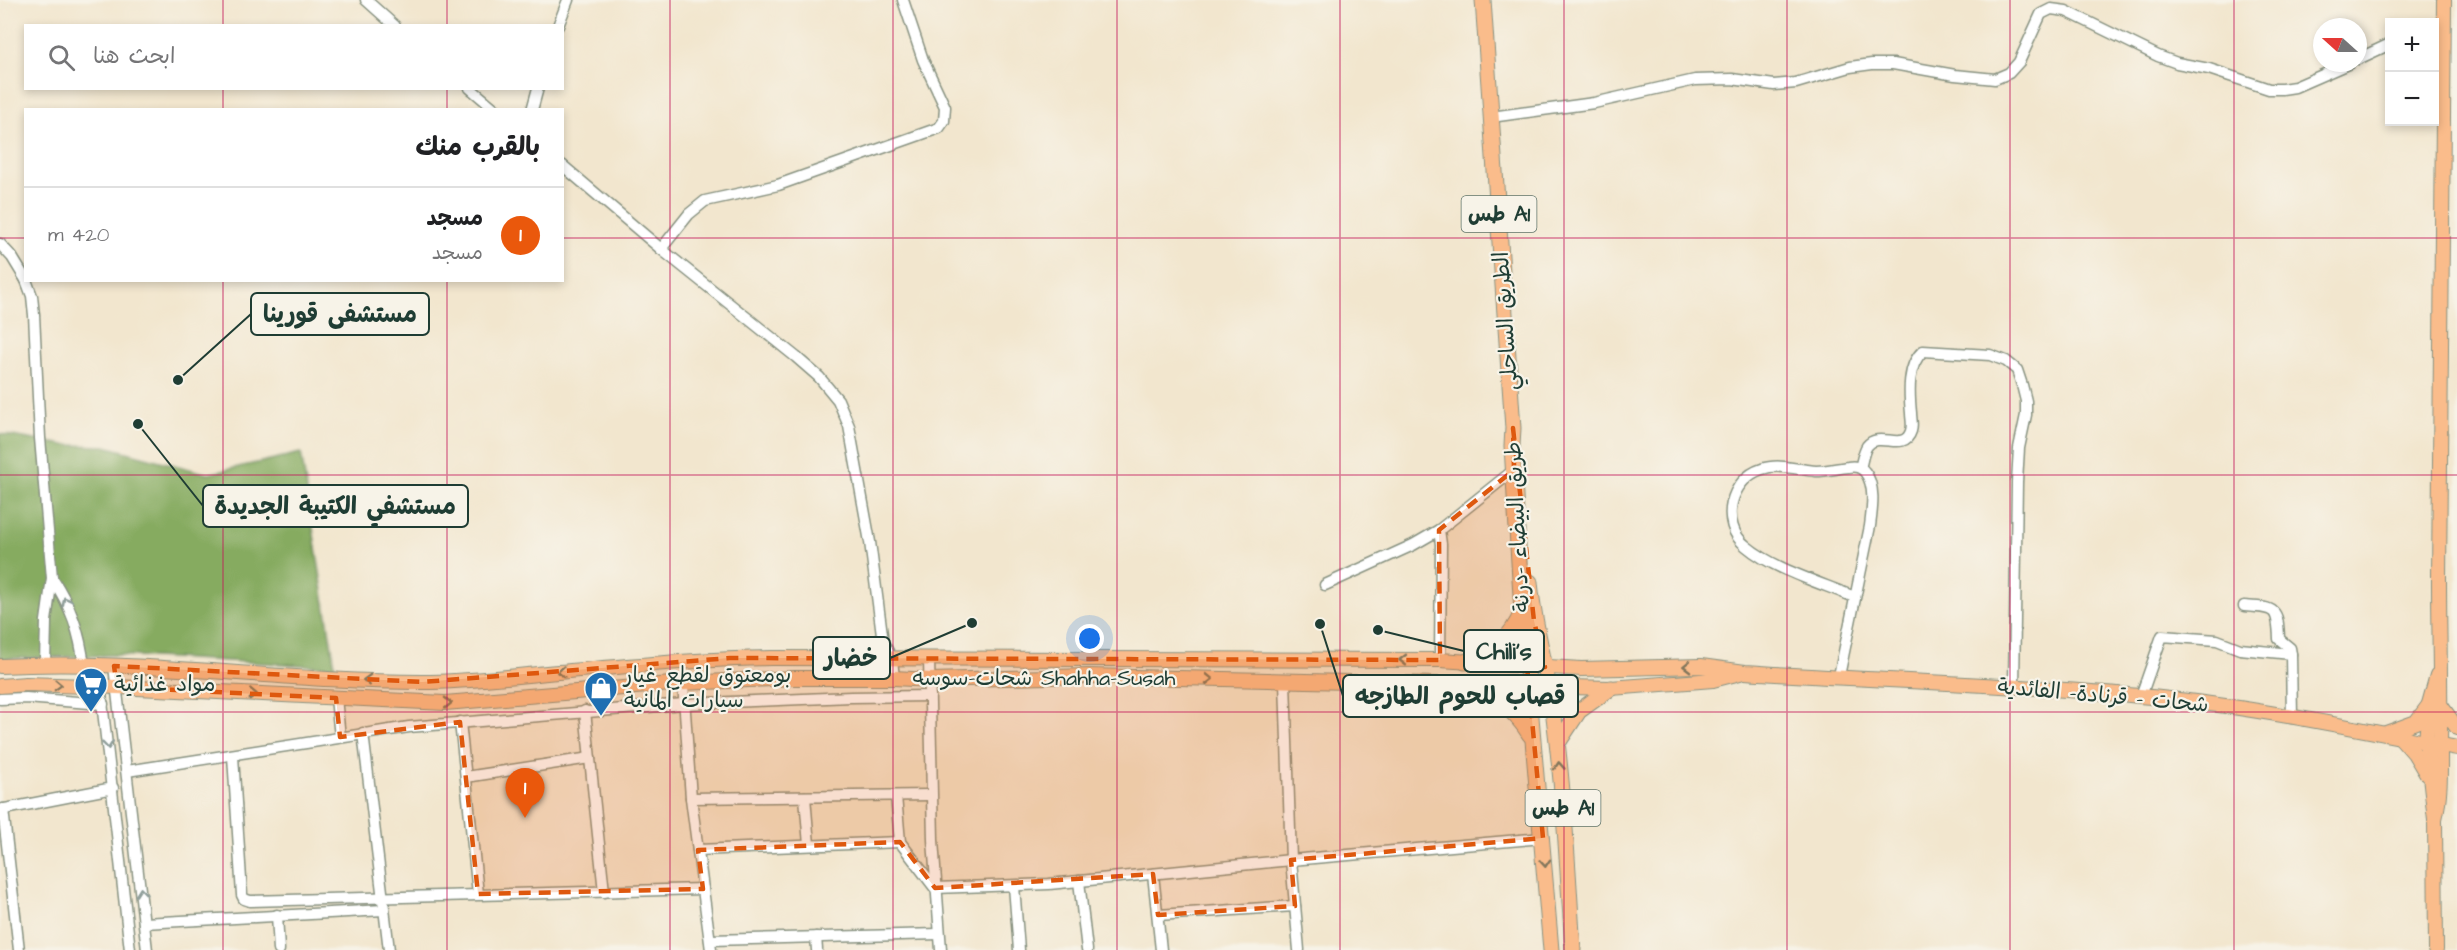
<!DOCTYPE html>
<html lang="ar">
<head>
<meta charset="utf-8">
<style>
	:root { --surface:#fff; --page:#f2f2f2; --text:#202124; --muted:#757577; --line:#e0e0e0; --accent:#ea580c }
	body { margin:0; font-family:"Architects Daughter","Playpen Sans Arabic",sans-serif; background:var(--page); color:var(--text); direction:rtl }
	.controls { position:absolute; right:18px; top:18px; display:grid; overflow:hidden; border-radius:0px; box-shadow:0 3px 9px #0003 }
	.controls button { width:54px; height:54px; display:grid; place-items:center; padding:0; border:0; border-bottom:2px solid var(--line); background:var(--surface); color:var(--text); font:30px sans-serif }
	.compass { position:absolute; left:2313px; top:18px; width:54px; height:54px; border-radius:50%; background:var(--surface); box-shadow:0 3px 9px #0003; rotate:291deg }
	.you { position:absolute; left:1090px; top:639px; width:21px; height:21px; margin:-15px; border:4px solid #fff; border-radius:50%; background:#1a73e8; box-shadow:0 0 0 9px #1a73e833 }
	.badge { display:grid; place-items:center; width:39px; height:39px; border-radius:50%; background:var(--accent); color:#fff; font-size:20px; font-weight:700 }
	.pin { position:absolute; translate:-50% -50px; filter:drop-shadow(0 2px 3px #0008) }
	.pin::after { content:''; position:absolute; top:32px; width:21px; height:18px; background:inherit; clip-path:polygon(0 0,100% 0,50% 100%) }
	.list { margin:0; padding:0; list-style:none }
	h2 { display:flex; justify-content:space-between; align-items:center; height:78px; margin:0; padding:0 24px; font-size:26px }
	h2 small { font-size:20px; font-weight:400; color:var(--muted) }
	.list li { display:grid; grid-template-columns:39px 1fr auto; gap:18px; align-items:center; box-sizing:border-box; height:96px; padding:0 24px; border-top:2px solid var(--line) }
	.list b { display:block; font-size:22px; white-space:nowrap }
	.list p { margin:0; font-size:20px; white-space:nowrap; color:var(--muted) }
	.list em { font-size:20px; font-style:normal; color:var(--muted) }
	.icon { flex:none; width:33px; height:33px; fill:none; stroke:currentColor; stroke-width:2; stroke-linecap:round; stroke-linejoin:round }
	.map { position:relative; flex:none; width:2457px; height:950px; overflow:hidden; direction:ltr }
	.search { position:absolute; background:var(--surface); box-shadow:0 3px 9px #0003; left:24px; top:24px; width:540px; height:66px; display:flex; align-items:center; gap:15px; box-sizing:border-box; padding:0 21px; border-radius:0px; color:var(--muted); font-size:22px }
	.panel { position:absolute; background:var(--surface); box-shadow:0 3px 9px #0003; left:24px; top:108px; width:540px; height:174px; border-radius:0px; direction:rtl }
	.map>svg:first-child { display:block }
	.forest { fill:#86ab60; stroke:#52744a; stroke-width:1.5 }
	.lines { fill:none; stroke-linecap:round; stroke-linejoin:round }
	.minor-casing { stroke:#889281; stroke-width:13 }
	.major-casing { stroke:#889281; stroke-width:16 }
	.highway-casing { stroke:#889281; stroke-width:17 }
	.minor { stroke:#fff; stroke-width:10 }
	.major { stroke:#fabc8b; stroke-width:14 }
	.highway { stroke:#fabc8b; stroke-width:15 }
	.oneway { stroke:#8f9e9a }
	.oneway2 { stroke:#82765b }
	.marked { fill:#de580e; fill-opacity:0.2; stroke:#de580e; stroke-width:4.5; stroke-dasharray:12 8; stroke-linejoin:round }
	.grid { fill:none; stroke:#c2185b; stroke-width:1.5; stroke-opacity:0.55 }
	.labels { text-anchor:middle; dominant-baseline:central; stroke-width:4.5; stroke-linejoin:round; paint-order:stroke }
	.shield { fill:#f7f3e8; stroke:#60746a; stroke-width:1.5 }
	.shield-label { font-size:21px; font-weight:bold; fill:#1f3d34 }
	.street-label { font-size:22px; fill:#1f3d34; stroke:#f7f3e8 }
	.poi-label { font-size:22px; fill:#1f3d34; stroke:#f7f3e8; text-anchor:start }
	.leader { fill:none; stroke:#1f3d34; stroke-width:2 }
	.callout-dot { fill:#1f3d34; stroke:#f7f3e8; stroke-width:2 }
	.callout { fill:#f7f3e8; stroke:#1f3d34; stroke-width:2 }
	.callout-label { font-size:24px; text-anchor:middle; font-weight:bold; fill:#1f3d34 }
</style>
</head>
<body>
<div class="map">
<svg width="2457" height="950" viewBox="0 0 2457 950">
	<rect width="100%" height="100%" fill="#f7f3e8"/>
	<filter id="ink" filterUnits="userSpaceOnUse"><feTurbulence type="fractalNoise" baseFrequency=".0167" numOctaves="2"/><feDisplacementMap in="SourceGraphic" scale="12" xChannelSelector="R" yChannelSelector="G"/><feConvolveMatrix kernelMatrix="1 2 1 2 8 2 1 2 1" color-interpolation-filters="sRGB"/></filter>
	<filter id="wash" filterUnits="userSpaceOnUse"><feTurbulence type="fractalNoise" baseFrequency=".008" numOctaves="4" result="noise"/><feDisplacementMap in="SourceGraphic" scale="24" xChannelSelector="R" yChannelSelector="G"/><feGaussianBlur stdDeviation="1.35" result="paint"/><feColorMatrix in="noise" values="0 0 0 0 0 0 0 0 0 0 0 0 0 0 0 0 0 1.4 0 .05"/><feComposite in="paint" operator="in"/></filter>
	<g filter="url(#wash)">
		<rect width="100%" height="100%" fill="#f2e6ce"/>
		<polygon class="forest" points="0,434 64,445 105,446 208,474 301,453 335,667 117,655 0,659"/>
	</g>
	<g filter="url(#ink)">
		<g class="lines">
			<g class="minor-casing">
				<g id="minor">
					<polyline points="366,0 395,26"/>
					<polyline points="558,26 568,0"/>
					<polyline points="2358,59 2390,44"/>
					<polyline points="470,88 496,110"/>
					<polyline points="532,110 538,88"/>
					<polyline points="1491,117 1594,103 1695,80 1732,79 1774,85 1796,83 1850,67 1872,64 1893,64 1955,75 1995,79 2009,73 2019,62 2041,14 2051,9 2066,11 2158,56 2177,63 2209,69 2269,89 2282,89 2295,87 2350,63"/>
					<polyline points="562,165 661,249 796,357 819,377 838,400 849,426 870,542 883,642 892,659 894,678"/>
					<polyline points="0,244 12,257 26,280"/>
					<polyline points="661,249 689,214 705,201 778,185 939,128 944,121 945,107 923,60 903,0"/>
					<polyline points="26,280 32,296 34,315 40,438 52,578 46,621 45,665"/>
					<path d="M1860 468C1862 462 1863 452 1867 446 1879 430 1904 453 1911 431 1913 425 1911 419 1911 413 1909 393 1907 365 1923 351L1990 355 2006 361 2017 370 2022 385 2026 401V415L2019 448 2017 482 2014 687"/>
					<polyline points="1439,530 1514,470"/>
					<path d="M52 578C71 606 80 633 84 666"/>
					<polyline points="1325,585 1413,545 1439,530 1441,544 1440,660"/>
					<path d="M2244 606C2275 608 2278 607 2279 639L2290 648 2291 654 2292 718"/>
					<polyline points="929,659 933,840 941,950"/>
					<polyline points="98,666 130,950"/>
					<polyline points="114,666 147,950"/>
					<path d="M1839 676 1870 526C1872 510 1876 486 1865 472 1861 467 1854 466 1848 467 1838 468 1827 471 1816 471 1799 470 1779 463 1762 469 1730 479 1719 524 1746 546 1773 569 1821 583 1854 597"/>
					<polyline points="1285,681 1291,860 1299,950"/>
					<polyline points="683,683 691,798 711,950"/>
					<polyline points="2141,696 2162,636 2217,640 2240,649 2291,654"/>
					<polyline points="336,698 340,737"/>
					<polyline points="0,699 26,698 103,704"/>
					<polyline points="585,711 604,892"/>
					<polyline points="460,722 478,894"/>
					<polyline points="363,733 389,950"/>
					<polyline points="233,756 242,895 244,899 250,901 703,889"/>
					<polyline points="127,771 409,727 684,704 851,697 930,696"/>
					<polyline points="466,777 590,758"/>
					<polyline points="896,796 900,842 935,888 1049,884 1291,860 1543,838"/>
					<polyline points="805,797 809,845"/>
					<polyline points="691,798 931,795"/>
					<polyline points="3,809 19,950"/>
					<polyline points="0,810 113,788"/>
					<polyline points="698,850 900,842"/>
					<polyline points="1153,874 1161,950"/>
					<polyline points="1079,881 1087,950"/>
					<polyline points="1014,886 1019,950"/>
					<polyline points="277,915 279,950"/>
					<polyline points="1158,915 1295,906"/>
					<polyline points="144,923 384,910"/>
					<polyline points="816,937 817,950"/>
					<polyline points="710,940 939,934"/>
				</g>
			</g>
			<g class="major-casing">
				<g id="major">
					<path d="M0 666C141 658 281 682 422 682 467 682 513 676 558 672 629 666 700 659 771 658L1440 660 1581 669 1701 666 1745 672C1876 681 2008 683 2139 696 2246 705 2352 728 2457 748"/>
					<polyline points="0,686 26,684 117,687 445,703 683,683 795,678 894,678 930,680 1089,676 1611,688 1713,680 1740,673"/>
					<polyline points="2442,707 2457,728"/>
					<polyline points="2386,733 2416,722 2428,706"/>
					<polyline points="2399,736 2414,753 2427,775"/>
					<path d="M2435 819C2441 794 2440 770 2440 745 2441 689 2439 634 2439 579L2444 0"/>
					<polyline points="2436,950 2435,819 2426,742 2429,704 2437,675"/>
				</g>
			</g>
			<g class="highway-casing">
				<g id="highway">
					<polyline points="1483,0 1513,428 1512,446 1522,612 1551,950"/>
					<path d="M1530 582C1534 628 1548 672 1554 717 1564 794 1568 873 1573 950"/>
					<path d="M1465 662C1493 654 1511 638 1522 612"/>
					<path d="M1463 683C1493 693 1514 709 1530 735"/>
					<polyline points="1558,743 1579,711 1611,688"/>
				</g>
			</g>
			<use href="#minor" class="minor"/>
			<use href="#major" class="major"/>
			<use href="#highway" class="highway"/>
		</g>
		<defs><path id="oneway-chevron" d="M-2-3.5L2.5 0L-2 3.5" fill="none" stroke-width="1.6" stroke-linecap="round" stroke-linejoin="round" transform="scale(1.5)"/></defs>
		<g class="oneway">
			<use href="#oneway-chevron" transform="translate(66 601) rotate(-118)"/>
			<use href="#oneway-chevron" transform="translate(108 745) rotate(83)"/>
			<use href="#oneway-chevron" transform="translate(141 892) rotate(-96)"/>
		</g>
		<g class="oneway2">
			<use href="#oneway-chevron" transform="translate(1403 660) rotate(-180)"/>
			<use href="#oneway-chevron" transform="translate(1687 666) rotate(179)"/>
			<use href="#oneway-chevron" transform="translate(561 672) rotate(175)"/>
			<use href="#oneway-chevron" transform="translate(1209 679) rotate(1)"/>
			<use href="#oneway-chevron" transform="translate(367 680) rotate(-178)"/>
			<use href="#oneway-chevron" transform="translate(58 685) rotate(2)"/>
			<use href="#oneway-chevron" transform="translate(253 694) rotate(3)"/>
			<use href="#oneway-chevron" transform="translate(448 703) rotate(-1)"/>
			<use href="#oneway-chevron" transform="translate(1559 766) rotate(-94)"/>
			<use href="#oneway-chevron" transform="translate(1545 863) rotate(86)"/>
		</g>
	</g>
	<path class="marked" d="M1513 428 1534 621 1545 667 1527 666 1543 838 1291 860 1295 906 1158 915 1153 874 935 888 900 842 698 850 703 889 478 894 460 722 340 737 336 698 117 687 114 666 422 682 730 658 1440 660 1439 530 1514 470Z"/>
	<path class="grid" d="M223 0V26M447 0V26M670 0V950M893 0V950M1117 0V950M1340 0V950M1564 0V950M1787 0V950M2010 0V950M2234 0V950M223 88V110M447 88V110M0 238H26M562 238H2457M223 280V950M447 280V950M0 475H2457M0 712H2457"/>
	<defs>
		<g id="supermarket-pin" transform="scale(1.725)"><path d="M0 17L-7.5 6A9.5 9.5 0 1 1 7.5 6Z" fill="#1f6fb2" stroke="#f7f3e8"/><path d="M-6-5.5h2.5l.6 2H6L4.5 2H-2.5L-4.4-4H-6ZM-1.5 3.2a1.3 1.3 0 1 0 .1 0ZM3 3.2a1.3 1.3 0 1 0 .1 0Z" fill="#fff"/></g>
		<g id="shop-pin" transform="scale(1.725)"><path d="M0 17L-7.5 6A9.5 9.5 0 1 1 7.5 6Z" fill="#1f6fb2" stroke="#f7f3e8"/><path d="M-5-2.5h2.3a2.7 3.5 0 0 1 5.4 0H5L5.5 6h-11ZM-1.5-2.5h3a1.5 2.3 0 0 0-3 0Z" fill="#fff"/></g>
	</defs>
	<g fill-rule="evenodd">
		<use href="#supermarket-pin" x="91" y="684"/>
		<use href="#shop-pin" x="601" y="688"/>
	</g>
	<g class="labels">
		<g class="shield">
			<rect x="1461.5" y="196" width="75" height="36" rx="4.5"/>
			<rect x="1525.5" y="790" width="75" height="36" rx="4.5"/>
		</g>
		<g class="shield-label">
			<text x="1499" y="214">طس A1</text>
			<text x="1563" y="808">طس A1</text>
		</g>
		<g class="street-label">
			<text transform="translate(1506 321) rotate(-94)">الطريق الساحلي</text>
			<text transform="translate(1518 527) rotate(-93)">طريق البيضاء -درنة</text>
			<text x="1044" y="678">شحات-سوسه Shahha-Susah</text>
			<text transform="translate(2103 696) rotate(5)">شحات - قرنادة- الفائدية</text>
		</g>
		<g class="poi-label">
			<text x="624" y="675">بومعتوق لقطع غيار<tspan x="624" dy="25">سيارات المانية</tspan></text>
			<text x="114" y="684">مواد غذائية</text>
		</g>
	</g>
	<path class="leader" d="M178 380L251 314M138 424L203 506M1378 630L1464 651M972 623L890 658M1320 624L1343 696"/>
	<g class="callout-dot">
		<circle cx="178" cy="380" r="6"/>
		<circle cx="138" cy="424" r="6"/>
		<circle cx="1378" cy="630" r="6"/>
		<circle cx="972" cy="623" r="6"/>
		<circle cx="1320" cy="624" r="6"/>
	</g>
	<g class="callout">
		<rect x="251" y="293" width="178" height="42" rx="6"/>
		<rect x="203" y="485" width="265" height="42" rx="6"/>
		<rect x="1464" y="630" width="80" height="42" rx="6"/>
		<rect x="813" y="637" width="77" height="42" rx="6"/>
		<rect x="1343" y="675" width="235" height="42" rx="6"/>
	</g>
	<g class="callout-label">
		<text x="340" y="322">مستشفى قورينا</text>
		<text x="335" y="514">مستشفي الكتيبة الجديدة</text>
		<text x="1504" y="659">Chili's</text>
		<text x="851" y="666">خضار</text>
		<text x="1460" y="704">قصاب للحوم الطازجه</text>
	</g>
</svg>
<div class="controls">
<button>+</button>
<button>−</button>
</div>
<svg class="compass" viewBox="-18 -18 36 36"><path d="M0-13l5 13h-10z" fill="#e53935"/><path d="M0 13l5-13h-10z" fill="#757577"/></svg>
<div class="you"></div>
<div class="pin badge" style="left:525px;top:818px">1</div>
<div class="search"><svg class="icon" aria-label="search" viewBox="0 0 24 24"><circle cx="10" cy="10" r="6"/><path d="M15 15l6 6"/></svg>ابحث هنا</div>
<section class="panel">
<h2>بالقرب منك<small></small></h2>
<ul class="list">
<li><span class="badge">1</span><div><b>مسجد</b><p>مسجد</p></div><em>420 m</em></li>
</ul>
</section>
</div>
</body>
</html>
